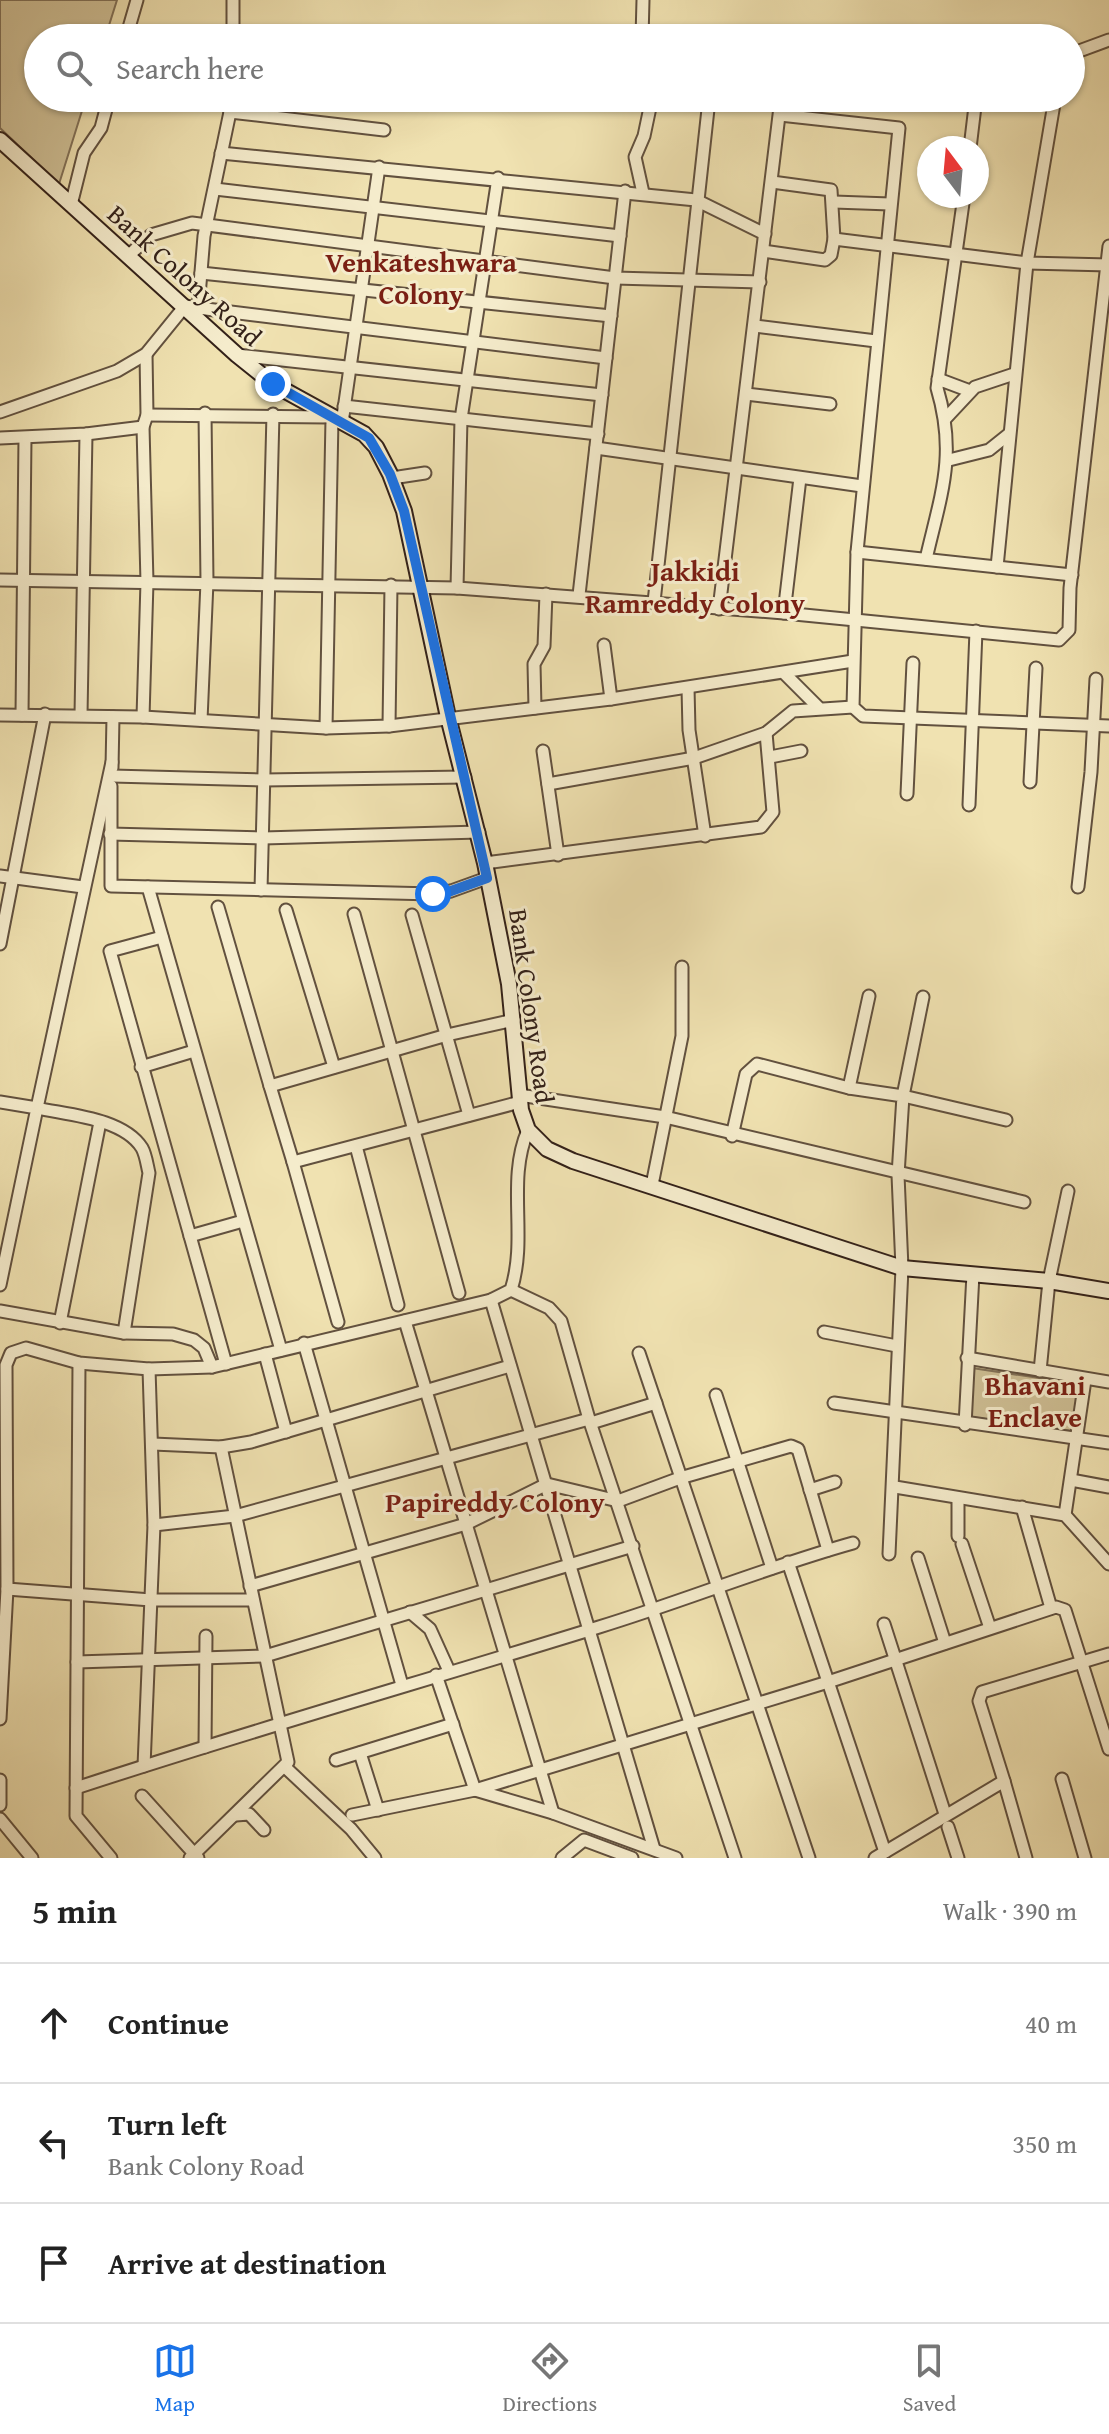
<!DOCTYPE html>
<html lang="en">
<head>
<meta charset="utf-8">
<style>
	:root { --surface:#fff; --page:#f6f6f6; --text:#222; --muted:#767676; --line:#e0e0e0; --accent:#1a73e8 }
	body { margin:0; font-family:"Gentium Book Plus",serif; background:var(--page); color:var(--text) }
	.compass { position:absolute; left:917px; top:136px; width:72px; height:72px; border-radius:50%; background:var(--surface); box-shadow:0 2px 6px #0004; rotate:344deg }
	.stop { position:absolute; width:24px; height:24px; margin:-18px; border:6px solid #1a73e8; border-radius:50%; background:#fff }
	.stop.end { background:#1a73e8; border-color:#fff; box-shadow:0 2px 8px #0008 }
	.list { margin:0; padding:0; list-style:none }
	h2 { display:flex; justify-content:space-between; align-items:center; height:104px; margin:0; padding:0 32px; font-size:34px }
	h2 small { font-size:26px; font-weight:400; color:var(--muted) }
	.list li { display:grid; grid-template-columns:52px 1fr auto; gap:24px; align-items:center; box-sizing:border-box; height:120px; padding:0 32px; border-top:2px solid var(--line) }
	.list b { display:block; font-size:30px; white-space:nowrap }
	.list p { margin:0; font-size:26px; white-space:nowrap; color:var(--muted) }
	.list em { font-size:26px; font-style:normal; color:var(--muted) }
	.icon { flex:none; width:44px; height:44px; fill:none; stroke:currentColor; stroke-width:2; stroke-linecap:round; stroke-linejoin:round }
	.map { position:relative; flex:none; width:1109px; height:1858px; overflow:hidden }
	.search { position:absolute; background:var(--surface); box-shadow:0 2px 6px #0004; left:24px; right:24px; top:24px; height:88px; display:flex; align-items:center; gap:20px; box-sizing:border-box; padding:0 28px; border-radius:44px; color:var(--muted); font-size:30px }
	.sheet { height:464px; background:var(--surface) }
	nav { display:flex; justify-content:space-around; align-items:center; box-sizing:border-box; height:112px; border-top:2px solid var(--line); background:var(--surface); font-size:22px; color:var(--muted) }
	nav a { display:grid; justify-items:center; gap:4px }
	nav .on { color:var(--accent) }
	.map>svg:first-child { display:block }
	.green { fill:#d0c197; stroke:#827158; stroke-width:2 }
	.lines { fill:none; stroke-linecap:round; stroke-linejoin:round }
	.street-casing { stroke:#62513f; stroke-width:15 }
	.secondary-casing { stroke:#332119; stroke-width:18 }
	.street { stroke:#f5eccc; stroke-width:11 }
	.secondary { stroke:#f5eccc; stroke-width:14 }
	.route { stroke:#1a73e8; stroke-width:10 }
	.labels { text-anchor:middle; dominant-baseline:central; stroke-width:6; stroke-linejoin:round; paint-order:stroke }
	.street-label { font-size:26px; fill:#332119; stroke:#f5eccc }
	.neighbourhood-label { font-size:28px; font-weight:bold; fill:#7a1f14; stroke:#f5eccc }
</style>
</head>
<body>
<div class="map">
<svg width="1109" height="1858" viewBox="0 0 1109 1858">
	<rect width="100%" height="100%" fill="#f0e2b1"/>
	<filter id="stains"><feTurbulence type="fractalNoise" baseFrequency=".0025" numOctaves="4"/><feColorMatrix values="0 0 0 0 .2 0 0 0 0 .09 0 0 0 0 .02 0 0 0 .5 -.17"/></filter>
	<radialGradient id="worn" r=".72"><stop offset=".6" stop-color="#630" stop-opacity="0"/><stop offset="1" stop-color="#630" stop-opacity=".3"/></radialGradient>
	<g class="green">
		<polygon points="0,0 117,0 105,38 38,38 38,98 86,98 59,184 0,128"/>
		<polygon points="972,1368 1079,1384 1072,1431 971,1417"/>
	</g>
	<g class="lines">
		<g class="street-casing">
			<g id="street">
				<polyline points="233,0 233,38"/>
				<polyline points="126,38 137,0"/>
				<polyline points="642,38 643,0"/>
				<polyline points="1071,54 1109,40"/>
				<polyline points="230,112 384,130"/>
				<polyline points="780,115 899,128 857,552 853,707 863,716 1109,726"/>
				<polyline points="970,148 976,98"/>
				<polyline points="221,153 696,200 765,234"/>
				<polyline points="772,182 831,190 834,239"/>
				<polyline points="215,189 620,236"/>
				<polyline points="643,193 635,157 644,136 652,98"/>
				<polyline points="834,202 890,204"/>
				<polyline points="71,205 84,153 101,128 109,98"/>
				<polyline points="763,251 825,260 831,255 834,239 1027,263 1109,265"/>
				<polyline points="128,256 151,235 192,223 615,278 760,282"/>
				<polyline points="201,273 611,316"/>
				<polyline points="198,308 606,358"/>
				<polyline points="755,326 876,341"/>
				<polyline points="237,355 602,395"/>
				<polyline points="938,379 970,391"/>
				<polyline points="746,394 830,404"/>
				<polyline points="344,406 598,434"/>
				<polyline points="0,412 117,371 146,354 185,306 198,308 204,236 230,112 227,98"/>
				<polyline points="147,415 327,417"/>
				<polyline points="946,418 975,387 1014,374"/>
				<polyline points="342,423 379,167"/>
				<polyline points="0,438 86,434 143,427"/>
				<polyline points="596,448 862,486"/>
				<polyline points="949,460 989,450 1009,434"/>
				<polyline points="392,478 425,473"/>
				<polyline points="857,552 1072,575"/>
				<path d="M926 559C941 494 957 455 937 388L964 196"/>
				<polyline points="997,567 1027,263 1055,98"/>
				<polyline points="0,580 457,588 784,613 1059,640 1069,630 1070,588 1109,246"/>
				<polyline points="457,588 461,419 498,178"/>
				<polyline points="579,595 625,191"/>
				<polyline points="654,602 709,100"/>
				<polyline points="719,609 780,107"/>
				<polyline points="784,613 800,478"/>
				<polyline points="604,645 611,699"/>
				<polyline points="785,674 818,707"/>
				<polyline points="688,688 689,730 705,836"/>
				<polyline points="535,708 534,664 544,646 546,594"/>
				<polyline points="0,715 143,717 326,728 389,726 611,699 853,661"/>
				<polyline points="22,715 25,438"/>
				<polyline points="81,715 86,434"/>
				<polyline points="143,717 147,582 143,427 147,415 146,354"/>
				<polyline points="201,720 207,582 205,413"/>
				<polyline points="389,726 391,585"/>
				<polyline points="326,728 332,419"/>
				<polyline points="543,751 558,855"/>
				<polyline points="770,757 801,751"/>
				<path d="M112 762 37 1108C68 1115 123 1118 142 1148 146 1155 147 1165 149 1173L124 1333"/>
				<polyline points="112,768 113,717"/>
				<polyline points="112,776 264,780 465,777"/>
				<polyline points="1030,782 1036,668"/>
				<polyline points="548,784 694,758 766,733 793,711 853,707"/>
				<polyline points="111,786 111,886 433,894 451,891 487,878"/>
				<polyline points="907,794 913,663"/>
				<polyline points="969,805 976,631"/>
				<polyline points="110,834 263,838 479,832"/>
				<polyline points="485,863 761,827 773,812 766,733"/>
				<polyline points="0,876 83,887"/>
				<polyline points="148,887 281,1350"/>
				<polyline points="1078,887 1091,772 1096,679"/>
				<polyline points="261,890 273,414"/>
				<polyline points="218,907 270,1086"/>
				<polyline points="286,910 334,1067"/>
				<polyline points="354,914 459,1293"/>
				<polyline points="412,915 469,1115"/>
				<polyline points="162,937 110,951 226,1364"/>
				<polyline points="0,944 45,714"/>
				<polyline points="923,997 903,1096 1006,1120"/>
				<polyline points="514,1020 447,1035 270,1086 293,1162 520,1102"/>
				<polyline points="141,1067 194,1051"/>
				<polyline points="849,1088 869,996"/>
				<polyline points="519,1095 665,1117 1024,1202"/>
				<polyline points="0,1102 37,1108 0,1285"/>
				<polyline points="732,1136 746,1074 757,1064 849,1088 903,1096 898,1175 902,1268 889,1554"/>
				<polyline points="356,1146 398,1305"/>
				<polyline points="293,1162 338,1322"/>
				<polyline points="652,1185 682,1036 682,967"/>
				<polyline points="190,1236 243,1221"/>
				<polyline points="511,1290 549,1308 561,1321 589,1419 735,1858"/>
				<polyline points="491,1300 654,1849"/>
				<polyline points="0,1311 124,1333 173,1334 194,1340 204,1348 212,1367"/>
				<polyline points="405,1321 553,1813"/>
				<polyline points="60,1323 100,1122"/>
				<polyline points="824,1332 897,1346"/>
				<polyline points="304,1343 402,1685"/>
				<polyline points="639,1353 809,1858"/>
				<polyline points="265,1354 286,1432"/>
				<polyline points="967,1358 1109,1382"/>
				<polyline points="79,1363 76,1816 111,1858"/>
				<polyline points="1040,1371 1049,1281 1068,1191"/>
				<polyline points="716,1395 772,1568"/>
				<polyline points="834,1403 1109,1443"/>
				<polyline points="591,1423 656,1403"/>
				<polyline points="965,1425 973,1274"/>
				<polyline points="153,1444 221,1447 251,1442 510,1366"/>
				<polyline points="1071,1480 1109,1487"/>
				<polyline points="895,1487 1065,1515 1109,1564"/>
				<polyline points="810,1490 835,1482"/>
				<polyline points="1022,1507 1051,1608"/>
				<polyline points="1065,1515 1085,1380"/>
				<polyline points="154,1525 235,1516 589,1419"/>
				<polyline points="958,1536 958,1499"/>
				<polyline points="962,1544 990,1628"/>
				<polyline points="918,1558 945,1643"/>
				<polyline points="788,1562 885,1852"/>
				<polyline points="250,1586 466,1524 547,1484 618,1501 680,1478 791,1446 798,1449 828,1550"/>
				<polyline points="7,1589 151,1600 253,1600"/>
				<polyline points="410,1612 430,1629 449,1671"/>
				<polyline points="884,1624 945,1814"/>
				<polyline points="77,1662 265,1656 633,1546"/>
				<polyline points="436,1675 475,1790"/>
				<path d="M0 1719 7 1589 6 1365 11 1353 26 1348 79 1363 149 1369 212 1367 491 1300 511 1290C528 1237 506 1181 528 1130"/>
				<polyline points="205,1747 206,1636"/>
				<polyline points="360,1753 378,1810"/>
				<polyline points="336,1760 453,1724"/>
				<polyline points="144,1766 154,1525 149,1369"/>
				<polyline points="286,1768 351,1829 375,1858"/>
				<polyline points="1062,1779 1085,1858"/>
				<polyline points="0,1780 0,1805"/>
				<polyline points="1004,1781 979,1701 982,1692 1109,1654"/>
				<path d="M76 1788C249 1731 425 1681 599 1627 684 1601 767 1567 853 1543"/>
				<polyline points="475,1790 553,1813 676,1858"/>
				<polyline points="142,1796 198,1858"/>
				<polyline points="236,1815 249,1814 264,1830"/>
				<polyline points="352,1815 475,1790 828,1682 1056,1607 1065,1610 1109,1749"/>
				<polyline points="0,1819 32,1858"/>
				<polyline points="948,1827 958,1858"/>
				<polyline points="190,1858 288,1762 221,1447"/>
				<polyline points="562,1858 584,1840 632,1858"/>
				<polyline points="875,1858 1004,1781 1026,1858"/>
			</g>
		</g>
		<g class="secondary-casing">
			<polyline id="secondary" points="0,140 237,355 273,384 364,434 376,447 390,474 404,511 448,717 485,863 509,984 521,1110 528,1130 547,1149 573,1161 902,1268 1049,1281 1109,1291"/>
		</g>
		<use href="#street" class="street"/>
		<use href="#secondary" class="secondary"/>
	</g>
	<g class="lines">
		<polyline class="route" points="273,384 369,438 390,474 404,511 487,878 451,891 433,894"/>
	</g>
	<g class="labels">
		<g class="street-label">
			<text transform="translate(185 275) rotate(42)">Bank Colony Road</text>
			<text transform="translate(532 1006) rotate(82)">Bank Colony Road</text>
		</g>
		<g class="neighbourhood-label">
			<text x="421" y="261">Venkateshwara<tspan x="421" dy="32">Colony</tspan></text>
			<text x="695" y="570">Jakkidi<tspan x="695" dy="32">Ramreddy Colony</tspan></text>
			<text x="1035" y="1384">Bhavani<tspan x="1035" dy="32">Enclave</tspan></text>
			<text x="495" y="1501">Papireddy Colony</text>
		</g>
	</g>
	<rect width="100%" height="100%" filter="url(#stains)"/>
	<rect width="100%" height="100%" fill="url(#worn)"/>
</svg>
<svg class="compass" viewBox="-18 -18 36 36"><path d="M0-13l5 13h-10z" fill="#e53935"/><path d="M0 13l5-13h-10z" fill="#767676"/></svg>
<div class="stop" style="left:433px;top:894px"></div>
<div class="stop end" style="left:273px;top:384px"></div>
<div class="search"><svg class="icon" aria-label="search" viewBox="0 0 24 24"><circle cx="10" cy="10" r="6"/><path d="M15 15l6 6"/></svg>Search here</div>
</div>
<section class="sheet">
<h2>5 min<small>Walk · 390 m</small></h2>
<ul class="list">
<li><svg class="icon" aria-label="ahead" viewBox="0 0 24 24"><path d="M12 20V5M6 11l6-6 6 6"/></svg><div><b>Continue</b></div><em>40 m</em></li>
<li><svg class="icon" aria-label="left" viewBox="0 0 24 24"><path d="M17 20v-9H6M10 6l-5 5 5 5"/></svg><div><b>Turn left</b><p>Bank Colony Road</p></div><em>350 m</em></li>
<li><svg class="icon" aria-label="arrive" viewBox="0 0 24 24"><path d="M6 21V4h12l-3 4 3 4H6"/></svg><div><b>Arrive at destination</b></div></li>
</ul>
</section>
<nav>
<a class="on"><svg class="icon" aria-label="map" viewBox="0 0 24 24"><path d="M3 6l6-2 6 2 6-2v14l-6 2-6-2-6 2zM9 4v14M15 6v14"/></svg>Map</a>
<a><svg class="icon" aria-label="directions" viewBox="0 0 24 24"><path d="M12 3l9 9-9 9-9-9zM9 14v-3h6M13 9l2 2-2 2"/></svg>Directions</a>
<a><svg class="icon" aria-label="saved" viewBox="0 0 24 24"><path d="M7 4h10v16l-5-4-5 4z"/></svg>Saved</a>
</nav>
</body>
</html>
